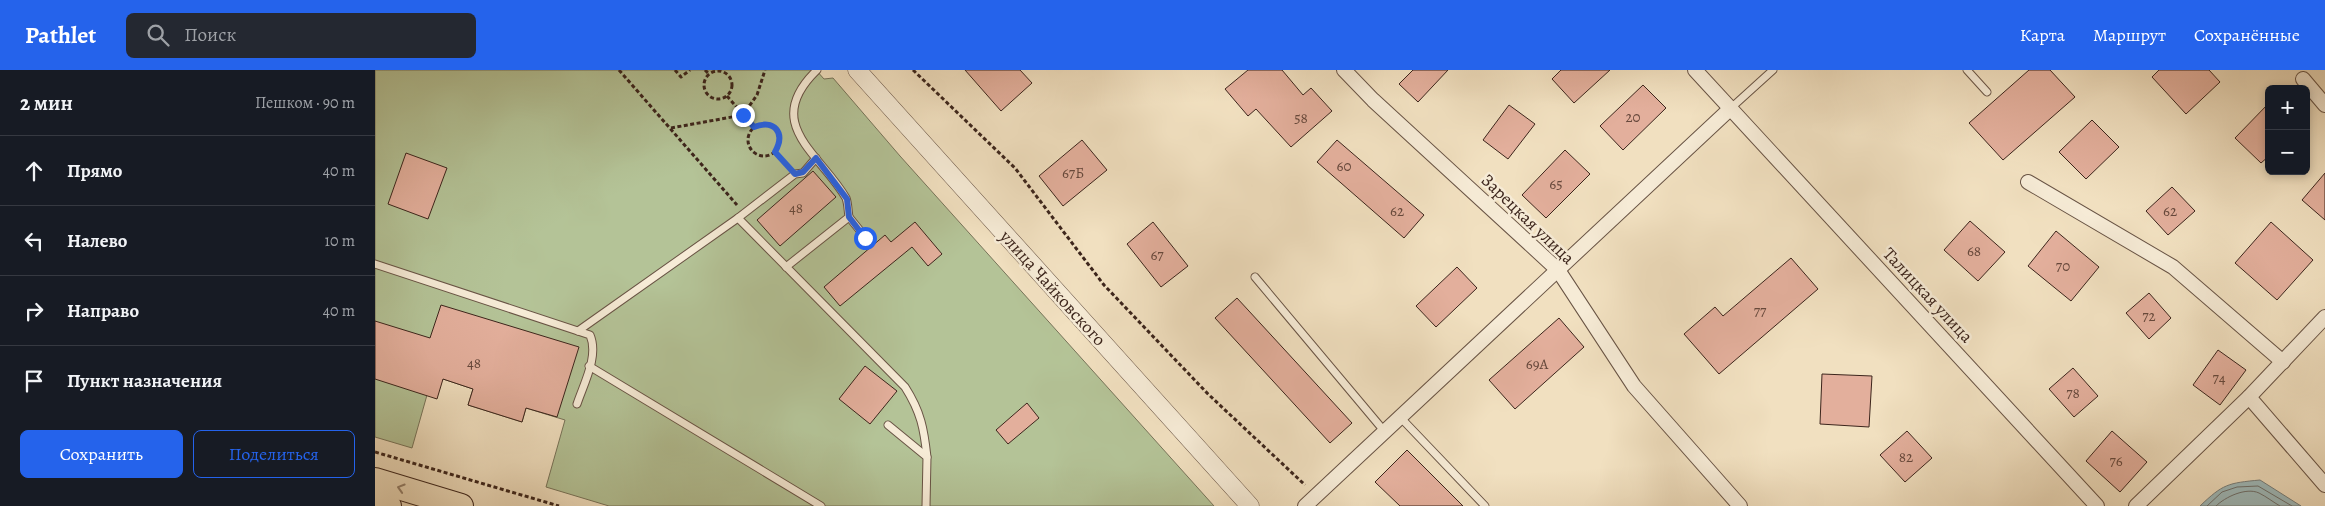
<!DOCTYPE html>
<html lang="ru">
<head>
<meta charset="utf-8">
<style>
	:root { --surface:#171b24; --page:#242831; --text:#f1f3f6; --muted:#9ea1a6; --line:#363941; --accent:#2563eb }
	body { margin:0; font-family:Alegreya,serif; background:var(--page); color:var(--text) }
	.controls { position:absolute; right:15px; top:15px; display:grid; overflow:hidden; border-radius:8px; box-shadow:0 2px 8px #0003 }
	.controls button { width:45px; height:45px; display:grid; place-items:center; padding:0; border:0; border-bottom:1px solid var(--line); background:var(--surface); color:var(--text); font:25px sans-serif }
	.stop { position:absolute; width:15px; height:15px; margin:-11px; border:4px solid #2563eb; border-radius:50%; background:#fff }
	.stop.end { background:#2563eb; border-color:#fff; box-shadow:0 1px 5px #0008 }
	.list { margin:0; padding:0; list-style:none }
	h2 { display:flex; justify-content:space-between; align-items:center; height:65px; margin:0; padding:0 20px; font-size:21px }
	h2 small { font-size:16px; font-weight:400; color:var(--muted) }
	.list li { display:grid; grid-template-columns:32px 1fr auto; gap:15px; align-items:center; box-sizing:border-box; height:70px; padding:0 20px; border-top:1px solid var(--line) }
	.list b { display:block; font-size:19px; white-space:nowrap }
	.list em { font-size:16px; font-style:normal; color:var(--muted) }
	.actions { display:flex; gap:10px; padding:15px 20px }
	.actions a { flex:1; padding:11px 0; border:1px solid var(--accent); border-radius:8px; text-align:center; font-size:18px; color:var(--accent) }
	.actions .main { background:var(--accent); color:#fff }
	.icon { flex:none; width:28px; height:28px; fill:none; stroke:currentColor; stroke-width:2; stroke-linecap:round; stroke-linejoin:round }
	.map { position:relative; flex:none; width:1950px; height:436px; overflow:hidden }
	header { display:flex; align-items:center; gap:30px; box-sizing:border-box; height:70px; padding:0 25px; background:var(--accent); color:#fff }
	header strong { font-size:24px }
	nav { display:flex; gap:28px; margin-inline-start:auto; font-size:18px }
	.search { width:350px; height:45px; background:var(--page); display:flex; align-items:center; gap:12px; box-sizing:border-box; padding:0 18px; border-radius:8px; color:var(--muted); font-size:19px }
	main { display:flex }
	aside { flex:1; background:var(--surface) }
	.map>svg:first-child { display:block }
	.green { fill:#b4c397; stroke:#78745a }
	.water { fill:#9fbbbc; stroke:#777f7c }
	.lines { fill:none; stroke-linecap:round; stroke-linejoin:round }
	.shore { stroke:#6e706c; stroke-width:1 }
	.building { fill:#e3af9c; stroke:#3c251c }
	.service-casing { stroke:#695445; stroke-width:9 }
	.minor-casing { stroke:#695445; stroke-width:16 }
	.tertiary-casing { stroke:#695445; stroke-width:19 }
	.trunk-casing { stroke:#3c251c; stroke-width:26 }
	.path { stroke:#3c251c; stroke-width:3; stroke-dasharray:4 2.5; stroke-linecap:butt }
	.service { stroke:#f6ebd6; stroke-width:7 }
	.minor { stroke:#f6ebd6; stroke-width:14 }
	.tertiary { stroke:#f6ebd6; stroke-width:18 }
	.trunk { stroke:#f1e0c0; stroke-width:24 }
	.oneway { stroke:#96826e }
	.route { stroke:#2563eb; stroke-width:6 }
	.labels { text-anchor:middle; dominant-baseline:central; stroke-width:5; stroke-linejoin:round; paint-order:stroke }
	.number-label { font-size:15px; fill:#66483c }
	.street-label { font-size:18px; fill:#3c251c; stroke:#f6ebd6 }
</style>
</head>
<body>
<header>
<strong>Pathlet</strong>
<div class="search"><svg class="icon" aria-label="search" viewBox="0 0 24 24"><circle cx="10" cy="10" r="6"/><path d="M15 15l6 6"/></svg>Поиск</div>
<nav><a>Карта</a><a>Маршрут</a><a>Сохранённые</a></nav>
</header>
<main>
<aside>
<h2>2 мин<small>Пешком · 90 m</small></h2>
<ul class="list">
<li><svg class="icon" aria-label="ahead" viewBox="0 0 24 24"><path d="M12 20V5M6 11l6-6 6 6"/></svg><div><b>Прямо</b></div><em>40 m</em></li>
<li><svg class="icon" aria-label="left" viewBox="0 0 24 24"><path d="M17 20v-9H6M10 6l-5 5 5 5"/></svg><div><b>Налево</b></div><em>10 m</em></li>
<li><svg class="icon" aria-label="right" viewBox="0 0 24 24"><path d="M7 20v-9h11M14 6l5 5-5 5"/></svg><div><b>Направо</b></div><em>40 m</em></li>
<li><svg class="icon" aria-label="arrive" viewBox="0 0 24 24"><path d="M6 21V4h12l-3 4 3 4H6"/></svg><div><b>Пункт назначения</b></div></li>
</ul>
<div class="actions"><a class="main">Сохранить</a><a>Поделиться</a></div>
</aside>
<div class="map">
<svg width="1950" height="436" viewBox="0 0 1950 436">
	<rect width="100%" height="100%" fill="#f1e0c0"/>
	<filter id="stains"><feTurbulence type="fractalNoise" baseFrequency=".004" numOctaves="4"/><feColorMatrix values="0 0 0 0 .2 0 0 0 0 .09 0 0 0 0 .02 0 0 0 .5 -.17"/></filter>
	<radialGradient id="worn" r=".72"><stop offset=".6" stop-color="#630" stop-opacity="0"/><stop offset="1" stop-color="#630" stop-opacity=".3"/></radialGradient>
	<polygon class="green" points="0,0 441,0 449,9 458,8 525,86 839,436 234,436 171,417 190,350 151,338 147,352 93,335 98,319 68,309 52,325 37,378 0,367"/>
	<path class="water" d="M1885 410 1926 436H1825C1848 414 1853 413 1885 410Z"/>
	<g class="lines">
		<g class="shore">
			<polyline points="1832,436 1847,422 1862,417 1883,416 1917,436"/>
			<path d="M1841 436C1850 427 1871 417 1884 423 1892 427 1898 432 1905 436"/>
		</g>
	</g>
	<g class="building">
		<polygon points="590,0 645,0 657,13 626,41"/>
		<polygon points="873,0 907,0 928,25 936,18 957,41 916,77 881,39 873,46 850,19"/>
		<polygon points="1038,0 1073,0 1043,32 1024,14"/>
		<polygon points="1186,0 1235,0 1199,33 1177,9"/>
		<polygon points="1654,0 1675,0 1700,27 1628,90 1594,53"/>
		<polygon points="1784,0 1834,0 1845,12 1811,44 1777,7"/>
		<polygon points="1268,15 1291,38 1248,80 1225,56"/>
		<polygon points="1894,33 1894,86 1886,93 1860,68"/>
		<polygon points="1134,35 1160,54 1133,89 1108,70"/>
		<polygon points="1717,50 1744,77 1711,109 1684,82"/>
		<polygon points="707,70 732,100 688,136 664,106"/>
		<polygon points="962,70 1049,145 1029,168 942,92"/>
		<polygon points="1190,80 1215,104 1171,148 1147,125"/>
		<polygon points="31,83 72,98 53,149 13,134"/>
		<polygon points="438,101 461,127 405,176 382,150"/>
		<polygon points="1950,103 1950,150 1927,130"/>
		<polygon points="1797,117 1820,141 1793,165 1771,141"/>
		<polygon points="1595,151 1630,182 1603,211 1569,180"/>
		<polygon points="540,152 567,184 553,196 537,177 465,236 449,217 510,165 516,172"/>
		<polygon points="778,152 813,196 786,217 752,174"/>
		<polygon points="1896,152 1938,190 1902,230 1860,193"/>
		<polygon points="1681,161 1724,197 1696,231 1653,196"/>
		<polygon points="1416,188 1443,219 1344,304 1309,264 1340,237 1348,246"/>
		<polygon points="1082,197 1102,218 1061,257 1041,236"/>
		<polygon points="1774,223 1796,248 1774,269 1751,243"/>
		<polygon points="862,228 977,353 955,373 840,248"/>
		<polygon points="66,235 204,277 182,347 151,338 147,352 93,335 98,319 68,309 62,329 0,309 0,251 55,268"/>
		<polygon points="1184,248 1209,277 1140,339 1114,310"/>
		<polygon points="1843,280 1871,300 1845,335 1818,315"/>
		<polygon points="490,296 522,321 495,354 464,329"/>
		<polygon points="1698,298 1723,326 1699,347 1674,319"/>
		<polygon points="1447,304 1497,306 1494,357 1445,354"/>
		<polygon points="652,333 664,348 633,374 621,360"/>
		<polygon points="1532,361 1557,388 1530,412 1505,385"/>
		<polygon points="1737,361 1772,392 1745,422 1711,391"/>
		<polygon points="1032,380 1088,436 1025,436 1000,412"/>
	</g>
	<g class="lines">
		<g class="service-casing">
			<g id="service">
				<polyline points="1592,0 1612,22"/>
				<polyline points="1356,38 1398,0"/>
				<polyline points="474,147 491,168"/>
				<path d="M363 148 530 317C546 342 549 359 552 387"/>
				<path d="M0 194 215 265C224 286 209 313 202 334"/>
				<path d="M411 197 474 147C473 141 473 133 471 128 445 83 386 54 442 0"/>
				<polyline points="880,207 1010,362"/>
				<polyline points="203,261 363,148 420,104 428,103 441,88"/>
				<polyline points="214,296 446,436"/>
				<polyline points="1025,347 1110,436"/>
				<polyline points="513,355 552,387 551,436"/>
			</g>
		</g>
		<g class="minor-casing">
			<g id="minor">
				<polyline points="969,0 998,30 1183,200 1259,316 1365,436"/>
				<polyline points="1320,0 1722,436"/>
				<polyline points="1928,9 1950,35"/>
				<polyline points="1653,112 1798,197 1908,292"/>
				<polyline points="1874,327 1950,415"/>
				<polyline points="930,436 1356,38"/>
				<polyline points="1761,436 1874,327 1950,247"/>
			</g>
		</g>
		<g class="tertiary-casing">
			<polyline id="tertiary" points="482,0 875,436"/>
		</g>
		<g class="trunk-casing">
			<g id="trunk">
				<polyline points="0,410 86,436"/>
				<polyline points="0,432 14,436"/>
			</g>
		</g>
		<g class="path">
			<polyline points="244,0 362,135"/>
			<polyline points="300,0 306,7 315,0"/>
			<polyline points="330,0 334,4"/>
			<polyline points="538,0 640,98 729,215 833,324 930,415"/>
			<circle cx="343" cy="15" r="14"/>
			<polyline points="352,26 379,57"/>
			<circle cx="389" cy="70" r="16"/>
			<polyline points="296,58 368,45 382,25 390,0"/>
			<polyline points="400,82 413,96"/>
			<polyline points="0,382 184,436"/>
		</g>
		<use href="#service" class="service"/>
		<use href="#minor" class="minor"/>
		<use href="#tertiary" class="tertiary"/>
		<use href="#trunk" class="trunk"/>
	</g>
	<defs><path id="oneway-chevron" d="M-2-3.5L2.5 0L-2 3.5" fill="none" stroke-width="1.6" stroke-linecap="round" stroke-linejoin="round" transform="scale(1.25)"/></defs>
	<use class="oneway" href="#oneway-chevron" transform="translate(26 418) rotate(-163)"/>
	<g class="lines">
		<path class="route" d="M368 45 379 57C399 49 411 62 400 82L420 104 428 102 441 88 472 129 474 147 490 168"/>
	</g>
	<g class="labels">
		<g class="number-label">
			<text x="1258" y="47">20</text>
			<text x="926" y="48">58</text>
			<text x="969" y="96">60</text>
			<text x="698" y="103">67Б</text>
			<text x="1181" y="114">65</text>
			<text x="421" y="138">48</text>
			<text x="1022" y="141">62</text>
			<text x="1795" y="141">62</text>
			<text x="1599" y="181">68</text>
			<text x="782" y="185">67</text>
			<text x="1688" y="196">70</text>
			<text x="1385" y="241">77</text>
			<text x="1774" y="246">72</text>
			<text x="99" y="293">48</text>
			<text x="1162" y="294">69А</text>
			<text x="1844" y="308">74</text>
			<text x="1698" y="323">78</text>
			<text x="1531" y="387">82</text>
			<text x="1741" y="391">76</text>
		</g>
		<g class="street-label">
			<text transform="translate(1153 149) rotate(44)">Зарецкая улица</text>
			<text transform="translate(678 218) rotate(48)">улица Чайковского</text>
			<text transform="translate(1553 225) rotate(47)">Талицкая улица</text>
		</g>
	</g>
	<rect width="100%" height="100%" filter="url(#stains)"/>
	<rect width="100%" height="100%" fill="url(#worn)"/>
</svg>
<div class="controls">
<button>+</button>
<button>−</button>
</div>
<div class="stop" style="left:490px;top:168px"></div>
<div class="stop end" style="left:368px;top:45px"></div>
</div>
</main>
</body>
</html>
